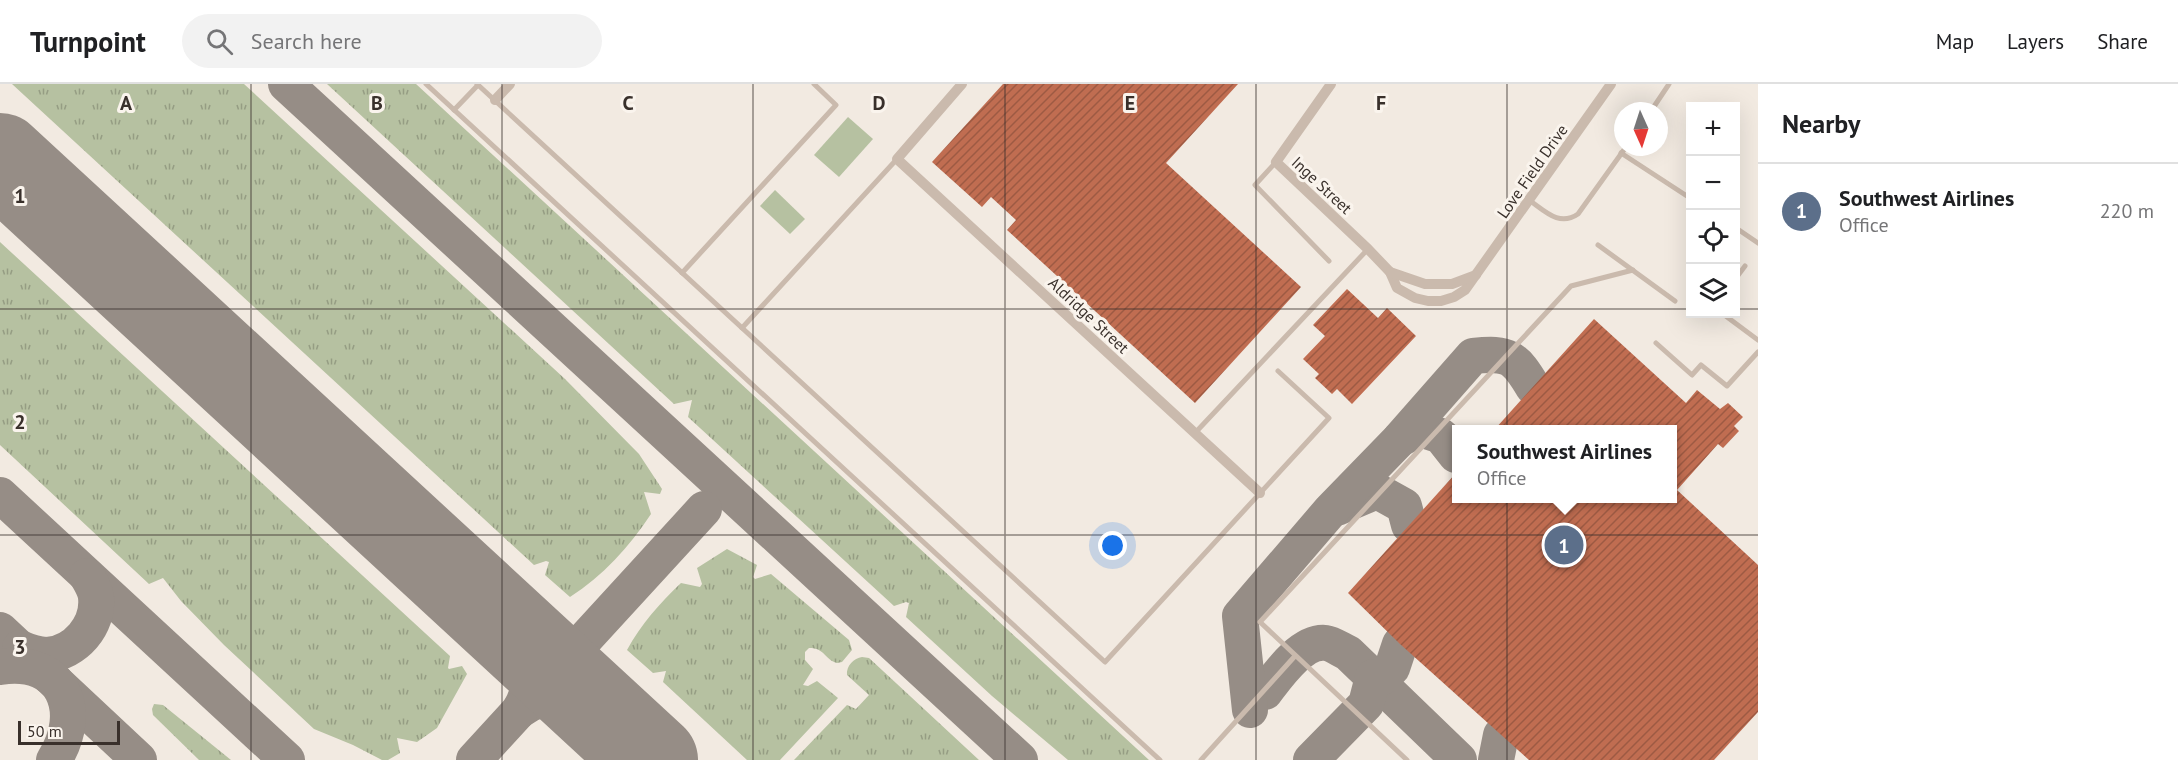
<!DOCTYPE html>
<html lang="en">
<head>
<meta charset="utf-8">
<style>
	:root { --surface:#fff; --page:#f2f2f2; --text:#202124; --muted:#757577; --line:#e0e0e0; --accent:#db2777 }
	body { margin:0; font-family:"PT Sans",sans-serif; background:var(--page); color:var(--text) }
	.controls { position:absolute; right:18px; top:18px; display:grid; overflow:hidden; border-radius:0px; box-shadow:0 6px 24px #0002 }
	.controls button { width:54px; height:54px; display:grid; place-items:center; padding:0; border:0; border-bottom:2px solid var(--line); background:var(--surface); color:var(--text); font:30px sans-serif }
	.compass { position:absolute; left:1614px; top:18px; width:54px; height:54px; border-radius:50%; background:var(--surface); box-shadow:0 6px 24px #0002; rotate:177deg }
	.scale { position:absolute; left:18px; bottom:15px; width:102px; box-sizing:border-box; padding-left:6px; border:3px solid #39302b; border-top:0; font-size:16px; line-height:21px; white-space:nowrap; color:#39302b; -webkit-text-stroke:4px #faf4ed; paint-order:stroke }
	.you { position:absolute; left:1113px; top:462px; width:21px; height:21px; margin:-15px; border:4px solid #fff; border-radius:50%; background:#1a73e8; box-shadow:0 0 0 9px #1a73e833 }
	.badge { display:grid; place-items:center; width:39px; height:39px; border-radius:50%; background:var(--accent); color:#fff; font-size:20px; font-weight:700 }
	.pin { position:absolute; translate:-50% -50%; border:3px solid #fff; box-shadow:0 2px 6px #0006 }
	.popup { position:absolute; left:1452px; top:341px; width:225px; height:78px; box-sizing:border-box; display:grid; place-content:center; border-radius:0px; background:var(--surface); filter:drop-shadow(0 2px 4px #0005); font-size:20px; white-space:nowrap; color:var(--muted) }
	.popup b { font-size:22px; color:var(--text) }
	.popup::after { content:''; position:absolute; left:50%; top:100%; margin-left:-12px; border:12px solid transparent; border-top-color:var(--surface) }
	.list { margin:0; padding:0; list-style:none }
	h2 { display:flex; justify-content:space-between; align-items:center; height:78px; margin:0; padding:0 24px; font-size:26px }
	h2 small { font-size:20px; font-weight:400; color:var(--muted) }
	.list li { display:grid; grid-template-columns:39px 1fr auto; gap:18px; align-items:center; box-sizing:border-box; height:96px; padding:0 24px; border-top:2px solid var(--line) }
	.list b { display:block; font-size:22px; white-space:nowrap }
	.list p { margin:0; font-size:20px; white-space:nowrap; color:var(--muted) }
	.list em { font-size:20px; font-style:normal; color:var(--muted) }
	.icon { flex:none; width:33px; height:33px; fill:none; stroke:currentColor; stroke-width:2; stroke-linecap:round; stroke-linejoin:round }
	.map { position:relative; flex:none; width:1758px; height:676px; overflow:hidden }
	header { display:flex; align-items:center; gap:36px; box-sizing:border-box; height:84px; padding:0 30px; background:var(--surface); border-bottom:2px solid var(--line) }
	header strong { font-size:28px }
	nav { display:flex; gap:33px; margin-inline-start:auto; font-size:21px }
	.search { width:420px; height:54px; background:var(--page); display:flex; align-items:center; gap:15px; box-sizing:border-box; padding:0 21px; border-radius:33px; color:var(--muted); font-size:22px }
	main { display:flex }
	aside { flex:1; background:var(--surface) }
	.map>svg:first-child { display:block }
	.grass { fill:url(#grass-tufts) }
	.pitch { fill:#b6c1a1 }
	.lines { fill:none; stroke-linecap:round; stroke-linejoin:round }
	.taxiway { stroke:#968d86; stroke-width:36 }
	.runway { stroke:#968d86; stroke-width:92 }
	.building { fill:url(#building-hatch) }
	.service { stroke:#cabaad; stroke-width:5 }
	.minor { stroke:#cabaad; stroke-width:10 }
	.grid { fill:none; stroke:#39302b; stroke-width:1.5; stroke-opacity:0.55 }
	.labels { text-anchor:middle; dominant-baseline:central; stroke-width:6; stroke-linejoin:round; paint-order:stroke }
	.street-label { font-size:16px; fill:#39302b; stroke:#faf4ed }
	.grid-label { font-size:20px; text-anchor:middle; font-weight:bold; fill:#39302b; stroke:#faf4ed; stroke-width:6; stroke-linejoin:round; paint-order:stroke }
</style>
</head>
<body>
<header>
<strong>Turnpoint</strong>
<div class="search"><svg class="icon" aria-label="search" viewBox="0 0 24 24"><circle cx="10" cy="10" r="6"/><path d="M15 15l6 6"/></svg>Search here</div>
<nav><a>Map</a><a>Layers</a><a>Share</a></nav>
</header>
<main>
<div class="map">
<svg width="1758" height="676" viewBox="0 0 1758 676">
	<defs>
		<pattern id="grass-tufts" width="24" height="20" patternUnits="userSpaceOnUse" patternTransform="scale(1.5)"><rect width="24" height="20" fill="#b6c1a1"/><path d="M3 7l-1-3M5 7V3M7 7l1-3M15 17l-1-3M17 17v-4M19 17l1-3" fill="none" stroke="#959d83"/></pattern>
		<pattern id="building-hatch" width="6" height="6" patternUnits="userSpaceOnUse" patternTransform="scale(1.5)"><rect width="6" height="6" fill="#c06d51"/><path d="M-1 1l2-2M0 6l6-6M5 7l2-2" fill="none" stroke="#9d5a43"/></pattern>
	</defs>
	<rect width="100%" height="100%" fill="#f2eae1"/>
	<g class="grass">
		<path d="M12 0H244L565 295 639 370 662 405 660 410 644 408 651 430C629 463 603 492 570 513L545 491 549 478 546 477 534 481Z"/>
		<polygon points="327,0 416,0 1149,676 1068,676 992,612 906,533 909,519 906,518 894,522 688,333 692,316 674,320"/>
		<polygon points="0,158 450,572 448,584 449,585 462,582 467,590 437,644 417,658 397,654 400,669 388,676 382,676 353,661 314,645 224,561 181,517 163,494 149,500 0,361"/>
		<path d="M727 465 757 481 753 493 755 495 771 490 849 556 852 566 842 578 837 579C824 575 825 564 809 564L805 568V576L813 585 803 601 808 602 817 597 838 614 780 676H747L663 598 666 587 653 589 627 566C641 540 660 519 681 499L700 503 702 500 697 484Z"/>
		<path d="M862 573 869 574 979 676H794L847 621 856 625 869 611 847 591C846 582 854 574 862 573Z"/>
		<polygon points="154,620 163,621 231,676 199,676 153,631 152,625"/>
	</g>
	<g class="pitch">
		<polygon points="848,33 873,55 839,93 814,71"/>
		<polygon points="775,106 805,135 790,150 760,122"/>
	</g>
	<g class="lines">
		<g class="taxiway">
			<polyline points="286,0 1020,676"/>
			<polyline points="1400,355 1420,345 1441,352 1456,371"/>
			<polyline points="0,411 287,676"/>
			<polyline points="1337,424 1377,407 1404,422 1409,441"/>
			<polyline points="0,546 139,676"/>
			<path d="M20 564C29 568 37 571 47 571 75 569 99 542 96 513 95 505 91 499 87 492"/>
			<path d="M0 583C63 573 85 627 54 676"/>
			<path d="M1265 608C1278 591 1302 556 1326 559 1333 560 1341 566 1348 569L1459 676"/>
			<path d="M522 625C541 611 572 607 592 621"/>
			<path d="M1250 626 1240 532 1331 426 1400 355 1473 272C1509 268 1515 273 1533 303"/>
			<path d="M519 627C532 605 536 578 522 556"/>
			<polyline points="474,676 704,425"/>
			<polyline points="1311,676 1366,620 1373,593 1381,594 1392,584 1400,560"/>
			<polyline points="1496,676 1501,651"/>
		</g>
		<polyline class="runway" points="0,75 652,676"/>
	</g>
	<g class="building">
		<polygon points="1003,0 1238,0 1166,79 1301,203 1195,319 1007,146 1016,136 991,113 982,123 932,78"/>
		<polygon points="1347,205 1378,234 1387,224 1416,252 1352,320 1337,305 1332,310 1315,294 1319,290 1303,275 1325,252 1313,241"/>
		<polygon points="1594,235 1686,319 1697,306 1720,325 1728,319 1743,333 1734,342 1739,347 1723,364 1718,360 1677,406 1758,481 1758,628 1714,676 1529,676 1400,560 1348,509 1456,389 1456,414 1672,414 1672,345 1495,345"/>
	</g>
	<g class="lines">
		<g class="service">
			<polyline points="426,0 1160,676"/>
			<polyline points="477,0 1105,578 1329,334 1278,287"/>
			<polyline points="454,26 478,1"/>
			<polyline points="1651,27 1669,0"/>
			<polyline points="1621,69 1690,114"/>
			<polyline points="1276,78 1255,101 1329,177"/>
			<path d="M1529 116C1545 127 1559 143 1578 130L1626 63"/>
			<polyline points="1736,144 1758,159"/>
			<polyline points="1598,161 1675,217"/>
			<polyline points="682,189 836,21 814,0"/>
			<polyline points="1736,194 1745,182"/>
			<polyline points="1723,230 1758,256"/>
			<polyline points="742,244 897,75"/>
			<polyline points="1656,259 1692,291 1701,281 1727,302 1758,268"/>
			<polyline points="1195,349 1368,165"/>
			<polyline points="1201,676 1295,572"/>
			<polyline points="1407,676 1260,538 1571,202 1633,186"/>
		</g>
		<g class="minor">
			<polyline points="962,0 897,75 1260,409"/>
			<polyline points="1331,0 1276,78 1368,165 1390,188 1397,204 1415,214 1428,217 1441,217 1454,213 1465,206 1611,0"/>
			<polyline points="495,16 510,0"/>
			<polyline points="1390,188 1425,200 1452,200 1476,191"/>
		</g>
	</g>
	<path class="grid" d="M251 0V676M502 0V676M753 0V676M1005 0V676M1256 0V676M1507 0V676M0 225H1690M1736 225H1758M0 451H1758"/>
	<g class="labels">
		<g class="street-label">
			<text transform="translate(1532 87) rotate(-55)">Love Field Drive</text>
			<text transform="translate(1322 101) rotate(43)">Inge Street</text>
			<text transform="translate(1089 231) rotate(43)">Aldridge Street</text>
		</g>
	</g>
	<g class="grid-label">
		<text x="126" y="26">A</text>
		<text x="377" y="26">B</text>
		<text x="628" y="26">C</text>
		<text x="879" y="26">D</text>
		<text x="1130" y="26">E</text>
		<text x="1381" y="26">F</text>
		<text x="20" y="119">1</text>
		<text x="20" y="345">2</text>
		<text x="20" y="570">3</text>
	</g>
</svg>
<div class="controls">
<button>+</button>
<button>−</button>
<button><svg class="icon" aria-label="locate" viewBox="0 0 24 24"><circle cx="12" cy="12" r="6"/><path d="M12 2v4M12 18v4M2 12h4M18 12h4"/></svg></button>
<button><svg class="icon" aria-label="layers" viewBox="0 0 24 24"><path d="M12 4l9 5-9 5-9-5zM3 14l9 5 9-5"/></svg></button>
</div>
<svg class="compass" viewBox="-18 -18 36 36"><path d="M0-13l5 13h-10z" fill="#e53935"/><path d="M0 13l5-13h-10z" fill="#757577"/></svg>
<div class="scale">50 m</div>
<div class="you"></div>
<div class="pin badge" style="left:1564px;top:461px;background:#5c6f8a">1</div>
<div class="popup"><b>Southwest Airlines</b>Office</div>
</div>
<aside>
<h2>Nearby<small></small></h2>
<ul class="list">
<li><span class="badge" style="background:#5c6f8a">1</span><div><b>Southwest Airlines</b><p>Office</p></div><em>220 m</em></li>
</ul>
</aside>
</main>
</body>
</html>
